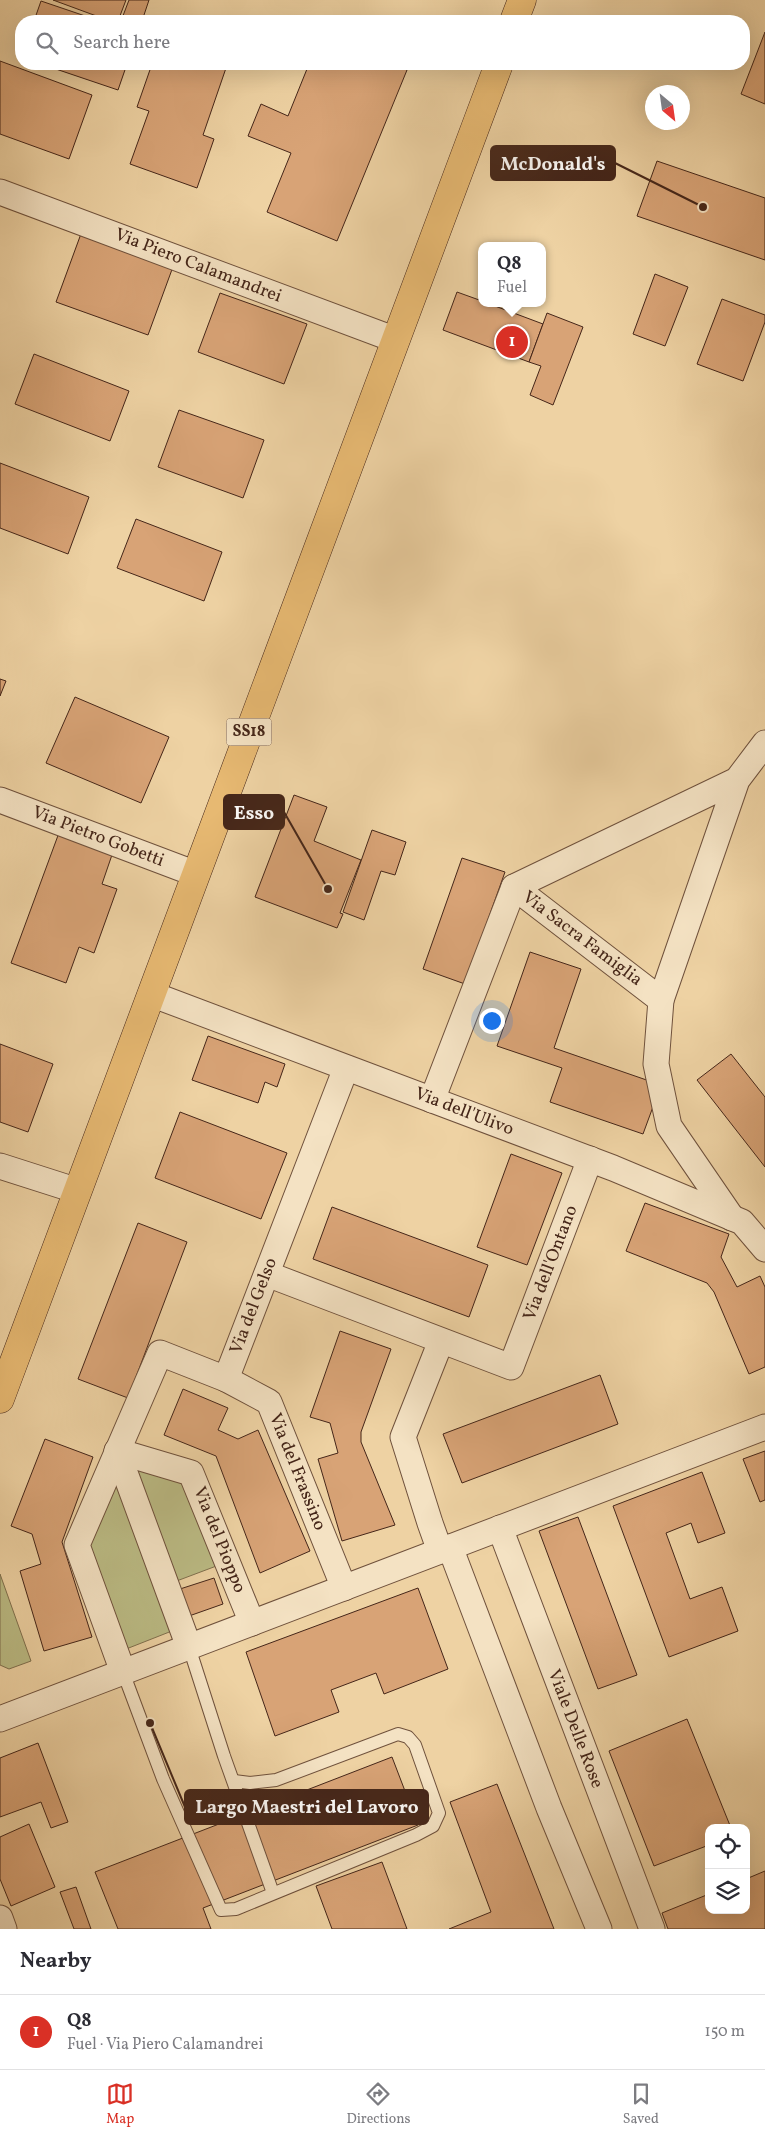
<!DOCTYPE html>
<html lang="en">
<head>
<meta charset="utf-8">
<style>
	:root { --surface:#fff; --page:#f7f7f7; --text:#2b2b33; --muted:#7c7c81; --line:#e1e1e2; --accent:#d93025 }
	body { margin:0; font-family:Vollkorn,serif; background:var(--page); color:var(--text) }
	.controls { position:absolute; right:15px; bottom:15px; display:grid; overflow:hidden; border-radius:10px; box-shadow:0 5px 20px #0002 }
	.controls button { width:45px; height:45px; display:grid; place-items:center; padding:0; border:0; border-bottom:1px solid var(--line); background:var(--surface); color:var(--text); font:25px sans-serif }
	.compass { position:absolute; left:645px; top:85px; width:45px; height:45px; border-radius:50%; background:var(--surface); box-shadow:0 5px 20px #0002; rotate:151deg }
	.you { position:absolute; left:491px; top:1020px; width:18px; height:18px; margin:-12px; border:4px solid #fff; border-radius:50%; background:#1a73e8; box-shadow:0 0 0 8px #1a73e833 }
	.badge { display:grid; place-items:center; width:32px; height:32px; border-radius:50%; background:var(--accent); color:#fff; font-size:16px; font-weight:700 }
	.pin { position:absolute; translate:-50% -50%; border:2px solid #fff; box-shadow:0 1px 5px #0006 }
	.popup { position:absolute; left:478px; top:242px; width:68px; height:65px; box-sizing:border-box; display:grid; place-content:center; border-radius:10px; background:var(--surface); filter:drop-shadow(0 1px 4px #0005); font-size:16px; white-space:nowrap; color:var(--muted) }
	.popup b { font-size:19px; color:var(--text) }
	.popup::after { content:''; position:absolute; left:50%; top:100%; margin-left:-10px; border:10px solid transparent; border-top-color:var(--surface) }
	.list { margin:0; padding:0; list-style:none }
	h2 { display:flex; justify-content:space-between; align-items:center; height:65px; margin:0; padding:0 20px; font-size:21px }
	h2 small { font-size:16px; font-weight:400; color:var(--muted) }
	.list li { display:grid; grid-template-columns:32px 1fr auto; gap:15px; align-items:center; box-sizing:border-box; height:75px; padding:0 20px; border-top:1px solid var(--line) }
	.list b { display:block; font-size:19px; white-space:nowrap }
	.list p { margin:0; font-size:16px; white-space:nowrap; color:var(--muted) }
	.list em { font-size:16px; font-style:normal; color:var(--muted) }
	.icon { flex:none; width:28px; height:28px; fill:none; stroke:currentColor; stroke-width:2; stroke-linecap:round; stroke-linejoin:round }
	.map { position:relative; flex:none; width:765px; height:1929px; overflow:hidden }
	.search { position:absolute; background:var(--surface); box-shadow:0 5px 20px #0002; left:15px; right:15px; top:15px; height:55px; display:flex; align-items:center; gap:12px; box-sizing:border-box; padding:0 18px; border-radius:20px; color:var(--muted); font-size:19px }
	.sheet { height:140px; background:var(--surface) }
	nav { display:flex; justify-content:space-around; align-items:center; box-sizing:border-box; height:70px; border-top:1px solid var(--line); background:var(--surface); font-size:14px; color:var(--muted) }
	nav a { display:grid; justify-items:center; gap:2px }
	nav .on { color:var(--accent) }
	.map>svg:first-child { display:block }
	.green { fill:#bbbb84; stroke:#80704e }
	.building { fill:#d8a376; stroke:#452619 }
	.lines { fill:none; stroke-linecap:round; stroke-linejoin:round }
	.lane-casing { stroke:#6f513c; stroke-width:14 }
	.street-casing { stroke:#6f513c; stroke-width:27 }
	.primary-casing { stroke:#452619; stroke-width:29 }
	.lane { stroke:#f4e2c3; stroke-width:12 }
	.street { stroke:#f4e2c3; stroke-width:25 }
	.primary { stroke:#e7b972; stroke-width:28 }
	.labels { text-anchor:middle; dominant-baseline:central; stroke-width:4; stroke-linejoin:round; paint-order:stroke }
	.shield { fill:#f4e2c3; stroke:#7a5e4c; stroke-width:1 }
	.shield-label { font-size:16px; font-weight:bold; fill:#452619 }
	.street-label { font-size:18px; fill:#452619; stroke:#f4e2c3 }
	.leader { fill:none; stroke:#452619; stroke-width:2 }
	.callout-dot { fill:#452619; stroke:#f4e2c3; stroke-width:2 }
	.callout { fill:#452619; stroke:#452619; stroke-width:2 }
	.callout-label { font-size:19px; text-anchor:middle; font-weight:bold; fill:#fff }
</style>
</head>
<body>
<div class="map">
<svg width="765" height="1929" viewBox="0 0 765 1929">
	<rect width="100%" height="100%" fill="#eed2a3"/>
	<filter id="stains"><feTurbulence type="fractalNoise" baseFrequency=".004" numOctaves="4"/><feColorMatrix values="0 0 0 0 .2 0 0 0 0 .09 0 0 0 0 .02 0 0 0 .5 -.17"/></filter>
	<radialGradient id="worn" r=".72"><stop offset=".6" stop-color="#630" stop-opacity="0"/><stop offset="1" stop-color="#630" stop-opacity=".3"/></radialGradient>
	<g class="green">
		<polygon points="117,1451 191,1473 227,1562 166,1585 182,1627 116,1653 77,1545"/>
		<polygon points="0,1574 31,1661 9,1669 0,1665"/>
	</g>
	<g class="building">
		<polygon points="53,0 126,0 118,21 110,21"/>
		<polygon points="129,0 149,0 142,21 121,21"/>
		<polygon points="41,1 100,21 34,21"/>
		<polygon points="765,32 765,104 741,94"/>
		<polygon points="0,61 92,95 69,159 0,134"/>
		<polygon points="41,64 127,64 118,90"/>
		<polygon points="152,64 215,64 226,68 203,135 214,139 197,188 130,164 149,111 137,107"/>
		<polygon points="309,64 392,64 407,70 337,241 267,212 291,153 248,136 261,104 288,116"/>
		<polygon points="657,161 765,198 765,260 637,216"/>
		<polygon points="82,231 174,264 148,335 56,302"/>
		<polygon points="655,274 688,287 665,346 633,334"/>
		<polygon points="457,292 482,301 482,303 487,303 543,324 529,362 443,330"/>
		<polygon points="220,293 307,324 284,384 198,352"/>
		<polygon points="722,299 765,315 765,322 743,381 697,364"/>
		<polygon points="547,313 583,327 553,405 530,395 541,366 529,362"/>
		<polygon points="34,354 129,391 110,441 15,404"/>
		<polygon points="179,410 264,440 243,498 158,467"/>
		<polygon points="0,463 89,497 68,554 0,528"/>
		<polygon points="136,519 222,552 204,601 117,568"/>
		<polygon points="0,679 6,681 0,696"/>
		<polygon points="75,697 169,737 141,803 46,763"/>
		<polygon points="294,795 327,807 314,841 361,860 340,913 343,914 337,928 255,897"/>
		<polygon points="60,830 114,849 102,884 117,889 94,953 79,947 66,983 11,963"/>
		<polygon points="372,830 406,842 395,875 381,871 364,920 343,912"/>
		<polygon points="462,858 505,872 465,984 423,969"/>
		<polygon points="530,952 581,969 554,1048 661,1085 643,1134 550,1102 562,1068 497,1046"/>
		<polygon points="208,1036 285,1064 277,1087 265,1082 258,1103 192,1080"/>
		<polygon points="0,1044 53,1064 28,1132 0,1122"/>
		<polygon points="731,1054 765,1097 765,1167 697,1080"/>
		<polygon points="180,1112 287,1153 261,1219 155,1178"/>
		<polygon points="511,1154 562,1173 527,1265 477,1247"/>
		<polygon points="645,1203 729,1234 721,1257 737,1287 760,1276 765,1287 765,1367 749,1374 714,1292 707,1283 626,1251"/>
		<polygon points="332,1207 488,1265 469,1317 313,1259"/>
		<polygon points="138,1223 187,1242 128,1398 78,1379"/>
		<polygon points="340,1331 391,1349 361,1432 361,1442 395,1525 342,1541 318,1459 338,1453 330,1423 310,1417"/>
		<polygon points="600,1375 618,1424 462,1483 443,1434"/>
		<polygon points="183,1389 228,1408 218,1430 238,1439 258,1430 310,1551 260,1573 216,1456 164,1435"/>
		<polygon points="45,1439 93,1457 62,1542 92,1637 44,1651 20,1571 41,1564 32,1534 11,1526"/>
		<polygon points="765,1451 765,1500 760,1502 743,1459"/>
		<polygon points="702,1472 725,1533 698,1543 691,1523 666,1533 690,1599 722,1587 738,1631 669,1657 613,1506"/>
		<polygon points="578,1517 637,1675 598,1689 539,1531"/>
		<polygon points="214,1578 223,1604 189,1616 180,1589"/>
		<polygon points="418,1588 448,1669 384,1694 376,1673 331,1690 339,1712 275,1736 246,1652"/>
		<polygon points="687,1719 731,1828 709,1828 709,1845 654,1866 609,1751"/>
		<polygon points="38,1743 68,1822 51,1828 41,1802 0,1817 0,1758"/>
		<polygon points="392,1757 418,1825 203,1908 211,1929 118,1929 95,1872"/>
		<polygon points="497,1784 554,1929 449,1929 491,1912 450,1802"/>
		<polygon points="29,1824 55,1887 11,1906 0,1879 0,1837"/>
		<polygon points="382,1862 407,1929 332,1929 316,1886"/>
		<polygon points="765,1871 765,1929 668,1929 662,1913 709,1894 709,1910 746,1910 746,1879"/>
		<polygon points="76,1887 91,1929 74,1929 60,1892"/>
	</g>
	<g class="lines">
		<g class="lane-casing">
			<g id="lane">
				<polyline points="189,1647 224,1756 273,1893"/>
				<polyline points="123,1672 163,1779 221,1910 236,1909 416,1835 433,1826 439,1813 415,1745 408,1737 398,1734 276,1780 250,1783 234,1781"/>
			</g>
		</g>
		<g class="street-casing">
			<g id="street">
				<polyline points="0,192 396,340"/>
				<polyline points="737,780 514,887 661,1000 737,780 765,743"/>
				<polyline points="0,800 196,874"/>
				<polyline points="151,994 613,1168 742,1222 765,1249"/>
				<polyline points="661,1000 656,1064 669,1126 732,1218"/>
				<polyline points="432,1100 514,887"/>
				<polyline points="0,1166 78,1191"/>
				<polyline points="267,1274 511,1367 590,1159"/>
				<polyline points="226,1379 269,1402 344,1588"/>
				<polyline points="117,1451 191,1473 252,1623"/>
				<polyline points="117,1451 189,1647"/>
				<polyline points="500,1528 652,1929"/>
				<polyline points="450,1547 549,1808 599,1929"/>
				<polyline points="440,1551 430,1523 403,1437 441,1341"/>
				<polyline points="123,1672 77,1545 160,1353 226,1379 346,1068"/>
				<polyline points="0,1719 765,1427"/>
				<polyline points="0,1918 4,1929"/>
			</g>
		</g>
		<g class="primary-casing">
			<g id="primary">
				<polyline points="514,21 522,0"/>
				<polyline points="0,1399 499,64"/>
			</g>
		</g>
		<use href="#lane" class="lane"/>
		<use href="#street" class="street"/>
		<use href="#primary" class="primary"/>
	</g>
	<g class="labels">
		<rect class="shield" x="226.5" y="718.5" width="45" height="27" rx="4"/>
		<g class="shield-label">
			<text x="249" y="732">SS18</text>
		</g>
		<g class="street-label">
			<text transform="translate(198 266) rotate(21)">Via Piero Calamandrei</text>
			<text transform="translate(98 837) rotate(21)">Via Pietro Gobetti</text>
			<text transform="translate(582 939) rotate(37)">Via Sacra Famiglia</text>
			<text transform="translate(464 1112) rotate(21)">Via dell'Ulivo</text>
			<text transform="translate(551 1263) rotate(-69)">Via dell'Ontano</text>
			<text transform="translate(254 1306) rotate(-69)">Via del Gelso</text>
			<text transform="translate(297 1472) rotate(68)">Via del Frassino</text>
			<text transform="translate(219 1540) rotate(68)">Via del Pioppo</text>
			<text transform="translate(575 1729) rotate(69)">Viale Delle Rose</text>
		</g>
	</g>
	<path class="leader" d="M703 207L615 163M328 889L284 812M150 1723L185 1807"/>
	<g class="callout-dot">
		<circle cx="703" cy="207" r="5"/>
		<circle cx="328" cy="889" r="5"/>
		<circle cx="150" cy="1723" r="5"/>
	</g>
	<g class="callout">
		<rect x="491" y="146" width="124" height="34" rx="5"/>
		<rect x="224" y="795" width="60" height="34" rx="5"/>
		<rect x="185" y="1790" width="243" height="34" rx="5"/>
	</g>
	<g class="callout-label">
		<text x="553" y="170">McDonald's</text>
		<text x="254" y="819">Esso</text>
		<text x="307" y="1813">Largo Maestri del Lavoro</text>
	</g>
	<rect width="100%" height="100%" filter="url(#stains)"/>
	<rect width="100%" height="100%" fill="url(#worn)"/>
</svg>
<div class="controls">
<button><svg class="icon" aria-label="locate" viewBox="0 0 24 24"><circle cx="12" cy="12" r="6"/><path d="M12 2v4M12 18v4M2 12h4M18 12h4"/></svg></button>
<button><svg class="icon" aria-label="layers" viewBox="0 0 24 24"><path d="M12 4l9 5-9 5-9-5zM3 14l9 5 9-5"/></svg></button>
</div>
<svg class="compass" viewBox="-18 -18 36 36"><path d="M0-13l5 13h-10z" fill="#e53935"/><path d="M0 13l5-13h-10z" fill="#7c7c81"/></svg>
<div class="you"></div>
<div class="pin badge" style="left:512px;top:342px">1</div>
<div class="popup"><b>Q8</b>Fuel</div>
<div class="search"><svg class="icon" aria-label="search" viewBox="0 0 24 24"><circle cx="10" cy="10" r="6"/><path d="M15 15l6 6"/></svg>Search here</div>
</div>
<section class="sheet">
<h2>Nearby<small></small></h2>
<ul class="list">
<li><span class="badge">1</span><div><b>Q8</b><p>Fuel · Via Piero Calamandrei</p></div><em>150 m</em></li>
</ul>
</section>
<nav>
<a class="on"><svg class="icon" aria-label="map" viewBox="0 0 24 24"><path d="M3 6l6-2 6 2 6-2v14l-6 2-6-2-6 2zM9 4v14M15 6v14"/></svg>Map</a>
<a><svg class="icon" aria-label="directions" viewBox="0 0 24 24"><path d="M12 3l9 9-9 9-9-9zM9 14v-3h6M13 9l2 2-2 2"/></svg>Directions</a>
<a><svg class="icon" aria-label="saved" viewBox="0 0 24 24"><path d="M7 4h10v16l-5-4-5 4z"/></svg>Saved</a>
</nav>
</body>
</html>
